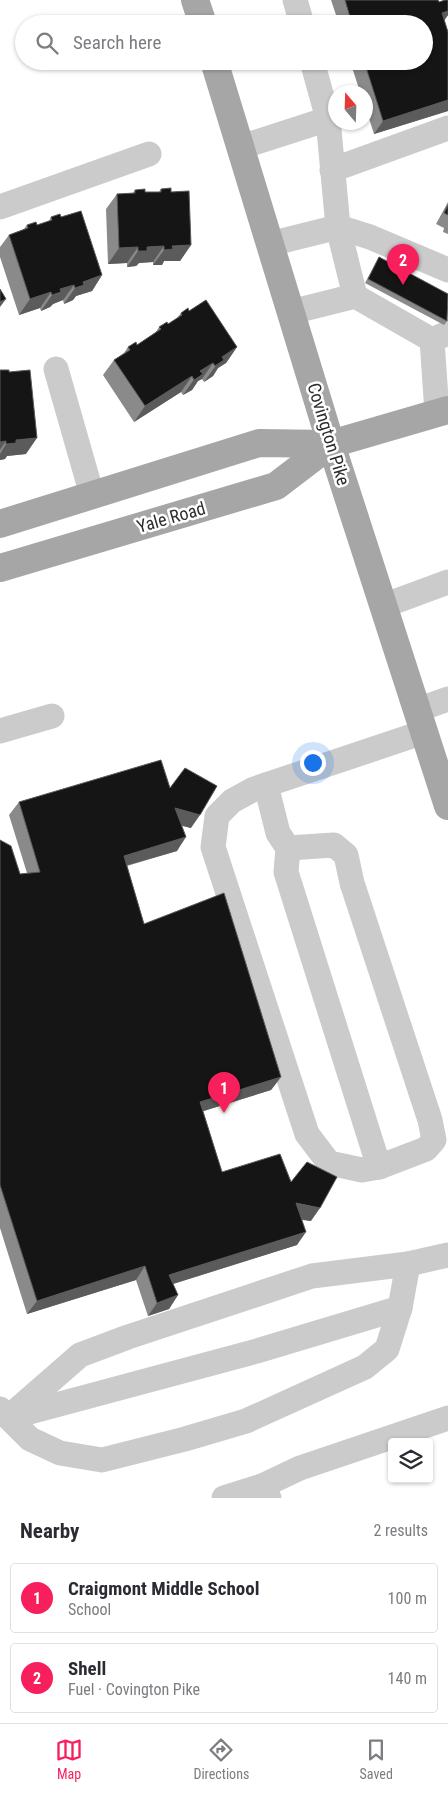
<!DOCTYPE html>
<html lang="en">
<head>
<meta charset="utf-8">
<style>
	:root { --surface:#fff; --page:#f2f2f3; --text:#2b2b33; --muted:#7c7c81; --line:#e1e1e2; --accent:#f71f5c }
	body { margin:0; font-family:"Roboto Condensed",sans-serif; background:var(--page); color:var(--text) }
	.controls { position:absolute; right:15px; bottom:15px; display:grid; overflow:hidden; border-radius:5px; box-shadow:0 1px 4px #0004 }
	.controls button { width:45px; height:45px; display:grid; place-items:center; padding:0; border:0; border-bottom:1px solid var(--line); background:var(--surface); color:var(--text); font:25px sans-serif }
	.compass { position:absolute; left:328px; top:85px; width:45px; height:45px; border-radius:50%; background:var(--surface); box-shadow:0 1px 4px #0004; rotate:341deg }
	.you { position:absolute; left:312px; top:762px; width:18px; height:18px; margin:-12px; border:4px solid #fff; border-radius:50%; background:#1a73e8; box-shadow:0 0 0 8px #1a73e833 }
	.badge { display:grid; place-items:center; width:32px; height:32px; border-radius:50%; background:var(--accent); color:#fff; font-size:16px; font-weight:700 }
	.pin { position:absolute; translate:-50% -41px; filter:drop-shadow(0 1px 2px #0008) }
	.pin::after { content:''; position:absolute; top:26px; width:18px; height:15px; background:inherit; clip-path:polygon(0 0,100% 0,50% 100%) }
	.list { margin:0; padding:0; list-style:none }
	h2 { display:flex; justify-content:space-between; align-items:center; height:65px; margin:0; padding:0 20px; font-size:21px }
	h2 small { font-size:16px; font-weight:400; color:var(--muted) }
	.list li { display:grid; grid-template-columns:32px 1fr auto; gap:15px; align-items:center; box-sizing:border-box; height:70px; margin:0 10px 10px; padding:0 10px; border:1px solid var(--line); border-radius:5px }
	.list b { display:block; font-size:19px; white-space:nowrap }
	.list p { margin:0; font-size:16px; white-space:nowrap; color:var(--muted) }
	.list em { font-size:16px; font-style:normal; color:var(--muted) }
	.icon { flex:none; width:28px; height:28px; fill:none; stroke:currentColor; stroke-width:2; stroke-linecap:round; stroke-linejoin:round }
	.map { position:relative; flex:none; width:448px; height:1498px; overflow:hidden }
	.search { position:absolute; background:var(--surface); box-shadow:0 1px 4px #0004; left:15px; right:15px; top:15px; height:55px; display:flex; align-items:center; gap:12px; box-sizing:border-box; padding:0 18px; border-radius:28px; color:var(--muted); font-size:19px }
	.sheet { height:225px; background:var(--surface) }
	nav { display:flex; justify-content:space-around; align-items:center; box-sizing:border-box; height:70px; border-top:1px solid var(--line); background:var(--surface); font-size:14px; color:var(--muted) }
	nav a { display:grid; justify-items:center; gap:2px }
	nav .on { color:var(--accent) }
	.map>svg:first-child { display:block }
	.lines { fill:none; stroke-linecap:round; stroke-linejoin:round }
	.minor { stroke:#cbcbcb; stroke-width:25 }
	.major { stroke:#a6a6a6; stroke-width:28 }
	.wall { fill:#8a8a8a }
	.shaded-wall { fill:#5b5b5b }
	.building { fill:#151515; stroke:#5b5b5b }
	.labels { text-anchor:middle; dominant-baseline:central; stroke-width:5; stroke-linejoin:round; paint-order:stroke }
	.street-label { font-size:18px; fill:#2e2e2e; stroke:#fff }
</style>
</head>
<body>
<div class="map">
<svg width="448" height="1498" viewBox="0 0 448 1498">
	<rect width="100%" height="100%" fill="#fff"/>
	<g class="lines">
		<g class="minor">
			<polyline points="295,0 302,24"/>
			<polyline points="312,61 328,119"/>
			<polyline points="241,147 328,119 338,227 355,296"/>
			<polyline points="332,170 448,128"/>
			<polyline points="0,207 149,154"/>
			<polyline points="270,244 338,227 370,237 448,270"/>
			<polyline points="291,312 355,296 432,340"/>
			<polyline points="56,369 92,495"/>
			<polyline points="437,413 432,340 448,333"/>
			<polyline points="383,606 448,582"/>
			<polyline points="417,710 448,699"/>
			<polyline points="0,731 52,716"/>
			<polyline points="266,785 278,833 288,848 334,845 346,855 352,883 430,1120 434,1140 426,1149 379,1167 362,1170 329,1163 307,1134 213,847 217,816 232,801 254,789 424,732"/>
			<polyline points="288,848 286,872 379,1167"/>
			<polyline points="0,1409 30,1439 60,1453 102,1460 185,1439 246,1421 365,1367 387,1349 400,1308 408,1264"/>
			<polyline points="15,1416 257,1351 400,1308"/>
			<polyline points="9,1417 80,1355 128,1337 312,1276 408,1264 448,1255"/>
			<polyline points="262,1486 300,1468 448,1418"/>
			<polyline points="224,1498 262,1486 269,1498"/>
		</g>
		<g class="major">
			<polyline points="195,0 203,24"/>
			<polyline points="214,61 331,444 448,806"/>
			<polyline points="0,524 259,443 331,444 448,410"/>
			<polyline points="0,568 276,486 331,444"/>
		</g>
	</g>
	<g class="wall">
		<polygon points="331,0 438,0 448,15 444,21 448,32 448,111 374,134 366,109 366,92 360,92 350,61 424,61 424,24 339,24"/>
		<polygon points="161,189 171,192 191,245 180,261 164,261 162,265 153,265 153,262 139,263 136,266 127,267 127,263 108,264 106,209 117,194 133,193 135,190 145,192 159,192"/>
		<polygon points="448,202 448,234 443,232 444,228 436,224"/>
		<polygon points="51,217 61,217 102,275 92,291 76,296 73,300 64,304 63,300 53,304 50,307 41,311 40,308 19,315 0,257 0,247 9,235 24,229 27,225 37,225 49,221"/>
		<polygon points="379,257 448,320 444,325 365,283"/>
		<polygon points="189,311 237,347 226,363 218,368 213,376 204,382 202,379 198,381 192,390 183,395 181,392 134,422 103,375 114,360 124,353 128,347 137,345 156,332 159,327 168,324 177,318 181,313"/>
		<polygon points="0,370 26,454 7,456 5,459 0,460"/>
		<polygon points="170,788 191,828 182,826 177,851 127,866 144,924 281,1077 271,1090 203,1111 222,1172 291,1182 311,1221 302,1220 297,1245 173,1284 178,1295 169,1309 148,1316 136,1280 27,1314 0,1228 0,840 20,874 27,873 9,815 19,802"/>
	</g>
	<g class="shaded-wall">
		<polygon points="448,11 448,15 442,23 442,13"/>
		<polygon points="448,100 448,111 374,134 383,121"/>
		<polygon points="191,245 180,261 164,261 162,265 153,265 164,250 172,246"/>
		<polygon points="164,246 153,262 139,263 136,266 127,267 138,251 147,247"/>
		<polygon points="138,247 127,263 108,264 119,248"/>
		<polygon points="102,275 92,291 76,296 73,300 64,304 75,288 83,282"/>
		<polygon points="74,285 63,300 53,304 50,307 41,311 52,295 60,289"/>
		<polygon points="51,292 40,308 19,315 30,299"/>
		<polygon points="6,299 0,307 0,302"/>
		<polygon points="237,347 226,363 218,368 213,376 204,382 222,357"/>
		<polygon points="213,363 202,379 198,381 192,390 183,395 200,371"/>
		<polygon points="192,376 181,392 134,422 145,406"/>
		<polygon points="37,438 26,454 7,456 5,459 0,460 0,454 6,444 16,440"/>
		<polygon points="6,441 0,450 0,442"/>
		<polygon points="175,808 200,815 191,828 166,821"/>
		<polygon points="186,837 177,851 114,869 124,856"/>
		<polygon points="281,1077 271,1090 191,1115 200,1102"/>
		<polygon points="296,1203 320,1208 311,1221 287,1217"/>
		<polygon points="306,1232 297,1245 160,1288 169,1275"/>
		<polygon points="145,1266 136,1280 27,1314 37,1301"/>
		<polygon points="178,1295 169,1309 148,1316 157,1303"/>
	</g>
	<g class="building">
		<polygon points="345,0 438,0 439,2 445,0 448,0 448,11 442,13 448,32 448,100 383,121 364,61 424,61 424,24 352,24"/>
		<polygon points="171,188 171,192 189,191 191,245 172,246 173,249 164,250 164,246 147,247 147,251 138,251 138,247 119,248 117,194 135,193 135,190 145,189 145,192 161,192 161,189"/>
		<polygon points="448,205 448,215 444,213"/>
		<polygon points="81,211 102,275 83,282 84,285 75,288 74,285 60,289 61,292 52,295 51,292 30,299 9,235 28,228 27,225 36,222 37,225 52,220 51,217 60,214 61,217"/>
		<polygon points="379,257 448,294 447,321 368,279"/>
		<polygon points="0,289 6,299 0,302"/>
		<polygon points="206,300 237,347 222,357 224,360 215,366 213,363 200,371 203,374 194,380 192,376 145,406 114,360 130,350 128,347 136,342 137,345 161,329 159,327 167,322 168,324 182,315 181,313 188,308 189,311"/>
		<polygon points="0,370 9,370 9,372 30,370 37,438 16,440 16,443 6,444 6,441 0,442"/>
		<polygon points="161,760 170,788 185,768 217,786 200,815 175,808 186,837 124,856 144,924 224,893 281,1077 200,1102 222,1172 280,1154 291,1182 307,1162 337,1177 320,1208 296,1203 306,1232 169,1275 178,1295 157,1303 145,1266 37,1301 0,1185 0,840 11,846 20,874 40,872 19,802"/>
	</g>
	<g class="labels">
		<g class="street-label">
			<text transform="translate(329 434) rotate(73)">Covington Pike</text>
			<text transform="translate(171 517) rotate(-16)">Yale Road</text>
		</g>
	</g>
</svg>
<div class="controls">
<button><svg class="icon" aria-label="layers" viewBox="0 0 24 24"><path d="M12 4l9 5-9 5-9-5zM3 14l9 5 9-5"/></svg></button>
</div>
<svg class="compass" viewBox="-18 -18 36 36"><path d="M0-13l5 13h-10z" fill="#e53935"/><path d="M0 13l5-13h-10z" fill="#7c7c81"/></svg>
<div class="you"></div>
<div class="pin badge" style="left:224px;top:1113px">1</div>
<div class="pin badge" style="left:403px;top:285px">2</div>
<div class="search"><svg class="icon" aria-label="search" viewBox="0 0 24 24"><circle cx="10" cy="10" r="6"/><path d="M15 15l6 6"/></svg>Search here</div>
</div>
<section class="sheet">
<h2>Nearby<small>2 results</small></h2>
<ul class="list">
<li><span class="badge">1</span><div><b>Craigmont Middle School</b><p>School</p></div><em>100 m</em></li>
<li><span class="badge">2</span><div><b>Shell</b><p>Fuel · Covington Pike</p></div><em>140 m</em></li>
</ul>
</section>
<nav>
<a class="on"><svg class="icon" aria-label="map" viewBox="0 0 24 24"><path d="M3 6l6-2 6 2 6-2v14l-6 2-6-2-6 2zM9 4v14M15 6v14"/></svg>Map</a>
<a><svg class="icon" aria-label="directions" viewBox="0 0 24 24"><path d="M12 3l9 9-9 9-9-9zM9 14v-3h6M13 9l2 2-2 2"/></svg>Directions</a>
<a><svg class="icon" aria-label="saved" viewBox="0 0 24 24"><path d="M7 4h10v16l-5-4-5 4z"/></svg>Saved</a>
</nav>
</body>
</html>
